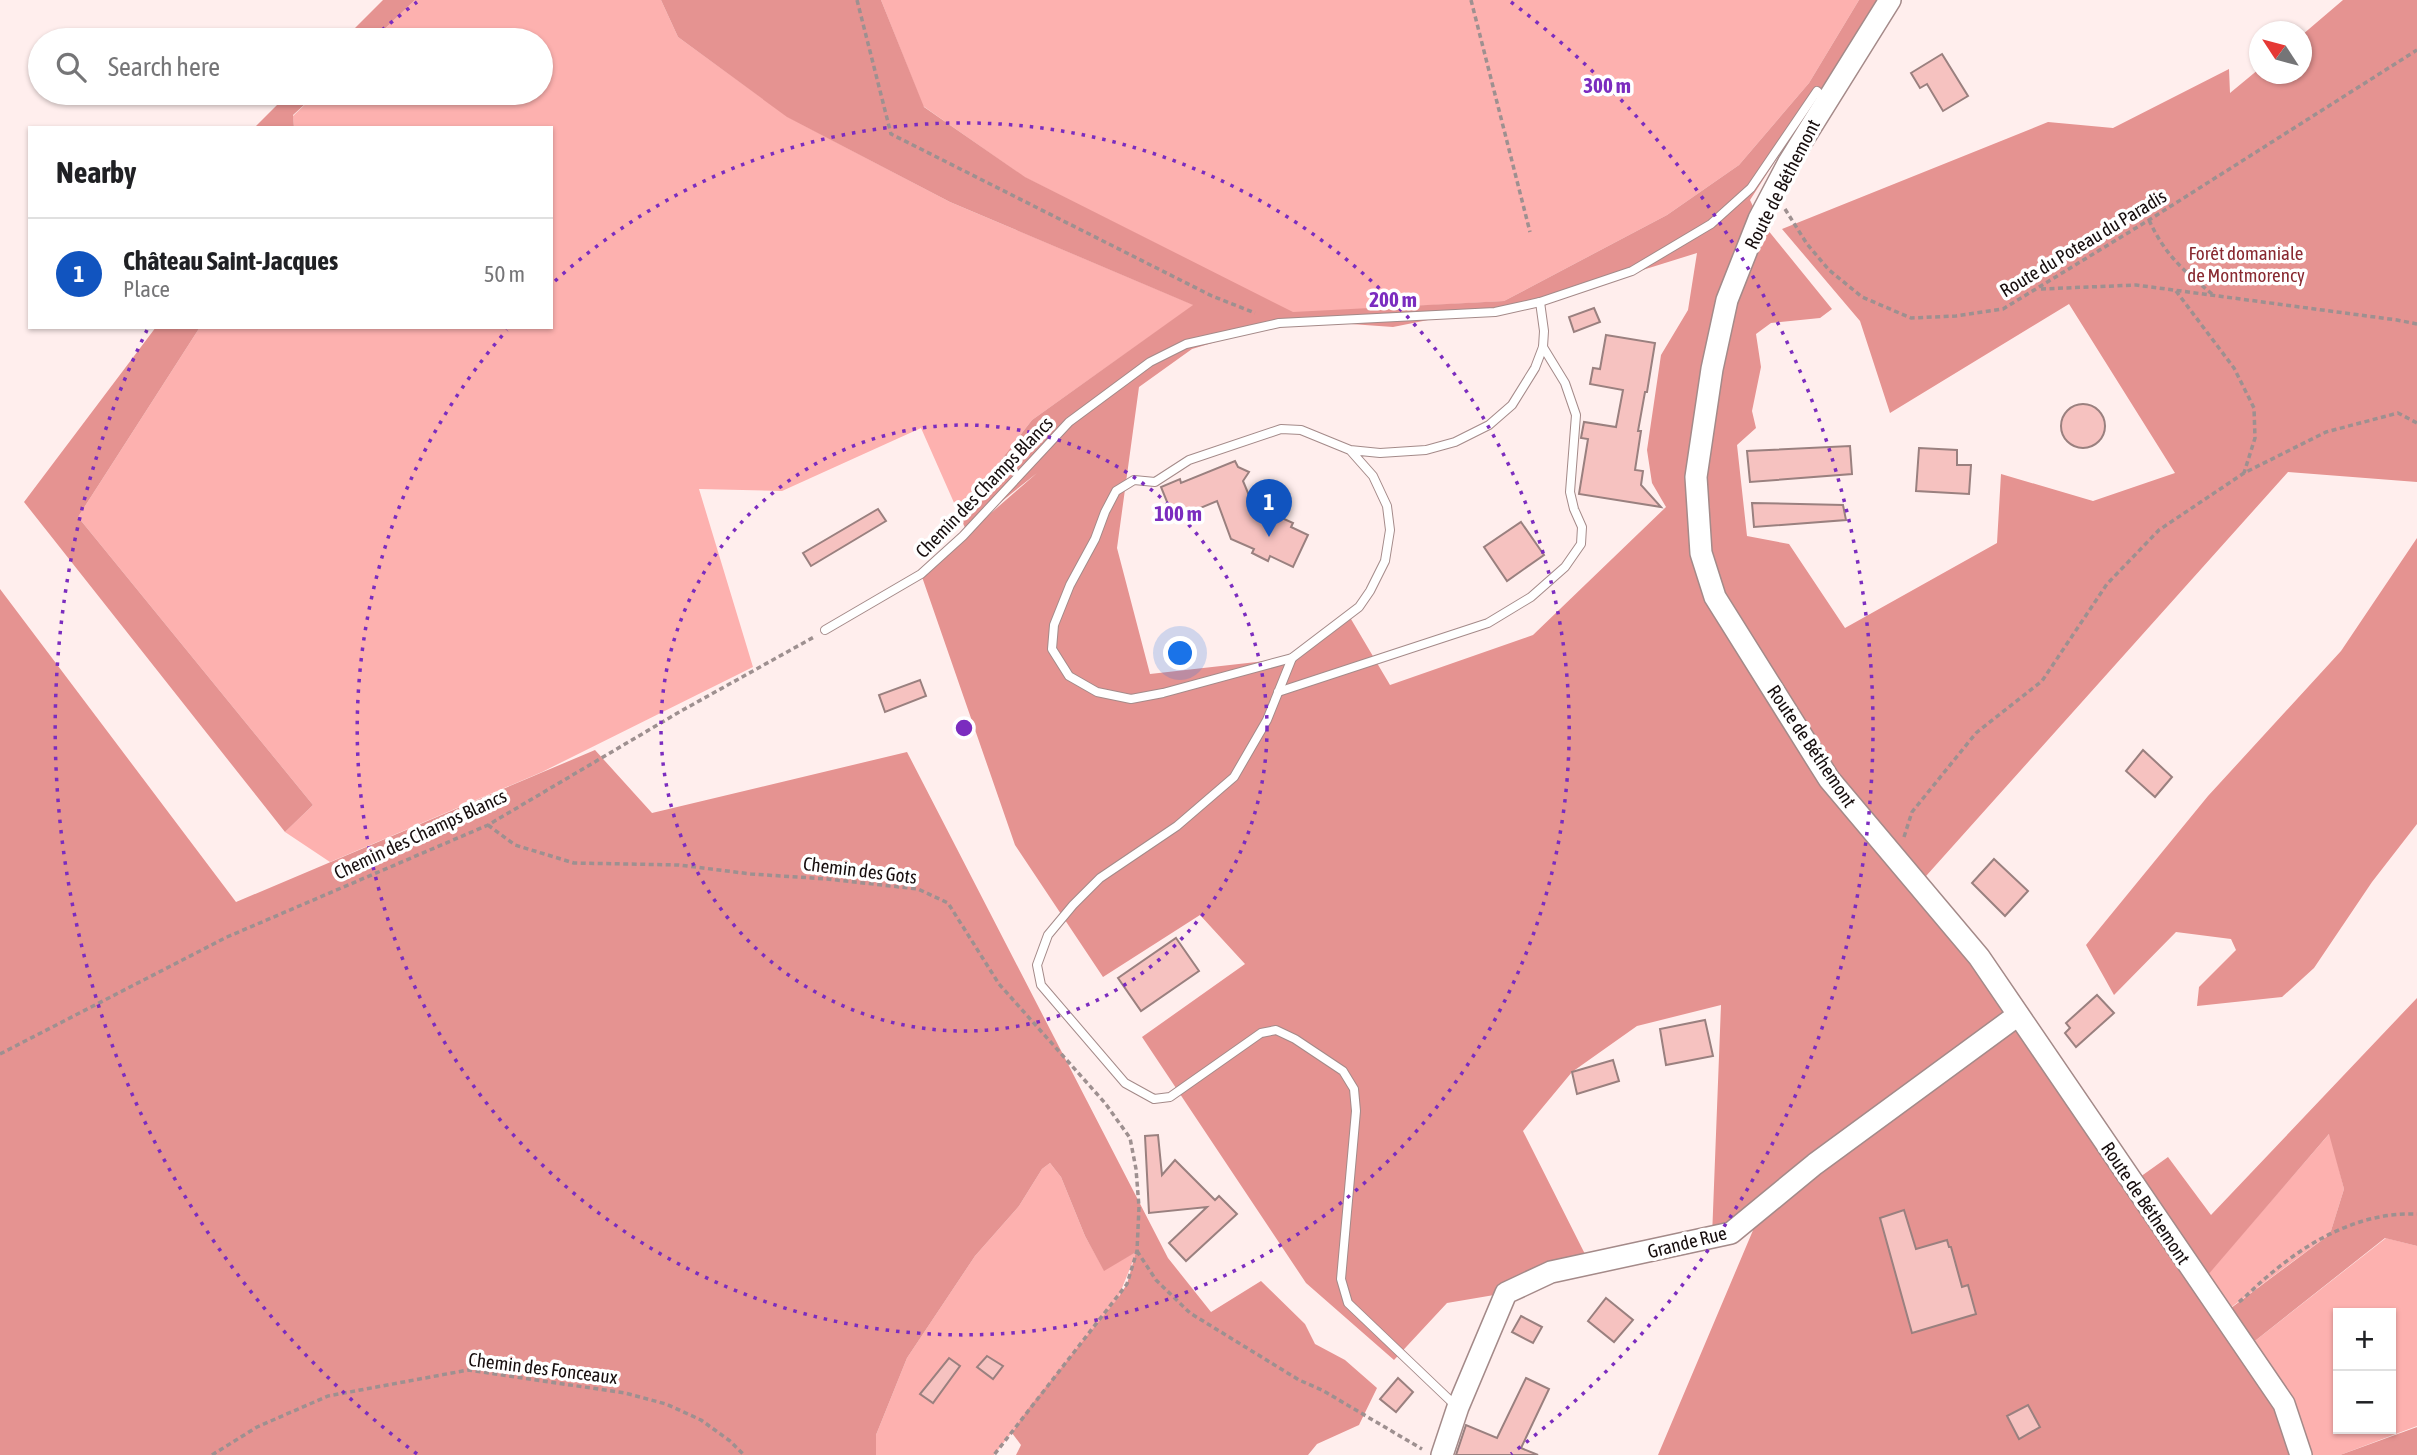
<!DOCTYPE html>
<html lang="en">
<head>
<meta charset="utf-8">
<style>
	:root { --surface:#fff; --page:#f6f6f6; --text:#202124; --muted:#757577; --line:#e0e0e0; --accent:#1154bf }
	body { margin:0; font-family:"Asap Condensed",sans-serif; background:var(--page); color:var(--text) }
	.controls { position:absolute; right:21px; bottom:21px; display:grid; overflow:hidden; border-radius:0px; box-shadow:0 2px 5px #0004 }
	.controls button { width:63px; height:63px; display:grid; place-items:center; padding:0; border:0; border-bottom:2px solid var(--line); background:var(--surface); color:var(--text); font:35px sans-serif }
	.compass { position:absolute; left:2249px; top:21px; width:63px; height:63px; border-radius:50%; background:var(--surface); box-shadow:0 2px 5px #0004; rotate:306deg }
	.you { position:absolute; left:1181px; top:654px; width:24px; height:24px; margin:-18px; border:5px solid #fff; border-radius:50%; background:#1a73e8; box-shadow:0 0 0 10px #1a73e833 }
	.badge { display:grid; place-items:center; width:46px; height:46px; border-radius:50%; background:var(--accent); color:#fff; font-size:23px; font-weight:700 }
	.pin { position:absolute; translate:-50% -58px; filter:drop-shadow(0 2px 4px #0008) }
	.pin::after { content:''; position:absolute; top:37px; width:24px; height:21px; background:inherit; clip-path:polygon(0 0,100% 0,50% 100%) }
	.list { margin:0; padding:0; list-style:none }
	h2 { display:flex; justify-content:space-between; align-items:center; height:91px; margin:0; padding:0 28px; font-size:30px }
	h2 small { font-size:23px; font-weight:400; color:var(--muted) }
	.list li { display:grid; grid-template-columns:46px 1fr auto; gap:21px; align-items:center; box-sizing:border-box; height:112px; padding:0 28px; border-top:2px solid var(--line) }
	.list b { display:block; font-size:26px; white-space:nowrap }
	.list p { margin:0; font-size:23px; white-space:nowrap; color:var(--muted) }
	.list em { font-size:23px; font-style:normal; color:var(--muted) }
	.icon { flex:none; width:38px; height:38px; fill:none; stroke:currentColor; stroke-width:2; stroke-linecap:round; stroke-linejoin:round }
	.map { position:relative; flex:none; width:2417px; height:1455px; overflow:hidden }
	.search { position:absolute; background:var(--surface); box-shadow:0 2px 5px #0004; left:28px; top:28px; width:525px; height:77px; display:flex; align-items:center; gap:18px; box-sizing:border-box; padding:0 24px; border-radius:38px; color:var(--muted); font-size:26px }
	.panel { position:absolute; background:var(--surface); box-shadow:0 2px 5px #0004; left:28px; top:126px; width:525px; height:203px; border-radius:0px }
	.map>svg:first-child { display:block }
	.green { fill:#fdb1af; fill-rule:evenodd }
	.forest { fill:#e59391; fill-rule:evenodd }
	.building { fill:#f6c2c0; stroke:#9a807f; stroke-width:2 }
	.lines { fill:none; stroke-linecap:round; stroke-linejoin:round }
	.service-casing { stroke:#a48a89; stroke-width:10 }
	.tertiary-casing { stroke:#a48a89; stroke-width:24 }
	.path { stroke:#9e9090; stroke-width:3.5; stroke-dasharray:5 3.5; stroke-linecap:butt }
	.service { stroke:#fff; stroke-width:8 }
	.tertiary { stroke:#fff; stroke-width:21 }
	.ring { fill:none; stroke:#7b2cbf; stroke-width:3.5; stroke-dasharray:3.5 7 }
	.labels { text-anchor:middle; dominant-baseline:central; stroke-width:7; stroke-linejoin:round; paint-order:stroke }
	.street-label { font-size:19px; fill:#170e0e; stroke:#fff }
	.park-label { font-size:19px; fill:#892930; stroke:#fff }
	.centre { fill:#7b2cbf; stroke:#fff; stroke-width:3.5 }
	.ring-label { font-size:21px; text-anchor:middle; font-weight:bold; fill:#7b2cbf; stroke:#fff; stroke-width:7; stroke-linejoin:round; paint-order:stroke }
</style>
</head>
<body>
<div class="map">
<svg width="2417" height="1455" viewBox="0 0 2417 1455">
	<rect width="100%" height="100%" fill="#ffeeed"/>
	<g class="green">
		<polygon points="415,0 661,0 678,37 788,117 950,202 1194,305 1032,420 959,514 921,428 782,491 699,489 753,667 542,772 330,862 285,832 313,805 78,517 200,327 551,327 551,128 294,128 293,116 317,93 541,93 541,40 373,40"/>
		<polygon points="881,0 1859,0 1809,83 1739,165 1667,215 1504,301 1293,313 1024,177 923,106"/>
		<polygon points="2330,1133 2344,1189 2330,1234 2222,1314 2201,1282"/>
		<polygon points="1050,1163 1061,1177 1085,1236 1104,1270 1137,1251 1118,1298 994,1455 876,1455 876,1435 907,1358 975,1256 1019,1206 1042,1169"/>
		<path d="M2386 1238 2417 1246V1426L2340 1455H2301L2246 1348ZM2338 1313H2391V1429H2338Z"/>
	</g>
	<g class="forest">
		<polygon points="383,0 415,0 373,40 343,40"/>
		<path d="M661 0H881L924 107 1025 177 1293 312 1504 301 1667 215 1739 165 1809 83 1859 0H1879L1750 200 1759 219 1832 309 1820 318 1771 323 1756 334 1761 367 1752 411 1756 428 1737 445 1747 536 1789 544 1845 628 1997 543 2001 474 2093 501 2175 473 2069 304 1890 413 1860 321 1782 229 2048 122 2113 128 2229 69 2230 93 2259 69 2260 74H2302V35L2343 0H2417V482L2288 472 1918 885 2133 1182 2168 1157 2211 1215 2417 998V1246L2385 1238 2246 1348 2299 1455H1658L1762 1209 1712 1237 1721 1005 1637 1026 1572 1072 1523 1131 1590 1264 1506 1293 1447 1303 1394 1360 1306 1283 1142 1037 1245 964 1200 915 1103 977 1015 845 921 574 1037 473 966 530 959 514 1032 420 1193 305 950 202 787 117 678 37ZM1697 253 1688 310 1661 355 1647 450 1652 483 1666 507 1533 635 1390 685 1348 614 1292 658 1150 674 1117 548 1139 387 1192 349 1279 323 1309 321 1393 327 1453 315 1540 302ZM2329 1134 2344 1189 2330 1234 2223 1314 2201 1283Z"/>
		<polygon points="289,93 317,93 293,115 294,128 254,128"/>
		<polygon points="156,327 200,327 78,517 313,805 285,832 24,502"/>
		<polygon points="2417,538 2417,824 2372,882 2314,968 2282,997 2197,1006 2199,987 2236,950 2231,939 2176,932 2114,995 2086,945 2208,796 2341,651"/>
		<polygon points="0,589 236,902 595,750 652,813 907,752 1168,1258 1211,1312 1261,1281 1305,1324 1315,1344 1345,1360 1377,1388 1359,1425 1317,1444 1308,1455 1016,1455 1021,1445 1012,1433 1028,1409 1118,1298 1127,1284 1136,1252 1104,1271 1085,1236 1061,1177 1050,1163 1042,1169 1019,1206 975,1256 907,1358 876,1435 876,1455 0,1455"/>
		<polygon points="2417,1426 2417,1455 2340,1455 2417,1427"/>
	</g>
	<g class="building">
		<polygon points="1942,54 1968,96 1943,111 1927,84 1920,88 1911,73"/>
		<polygon points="1594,308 1600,322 1574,332 1569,317"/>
		<polygon points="1606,335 1655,343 1647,392 1645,392 1638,431 1641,431 1635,470 1643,471 1641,485 1661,507 1579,494 1588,439 1581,438 1584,422 1616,427 1623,390 1590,384 1593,368 1600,369"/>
		<circle cx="2083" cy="426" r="22"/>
		<polygon points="1850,446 1852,474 1750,482 1747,451"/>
		<polygon points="1919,448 1957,450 1957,465 1971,465 1969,494 1916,491"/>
		<polygon points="1235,461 1238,467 1249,472 1243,481 1253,505 1293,523 1291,527 1308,535 1293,567 1270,556 1268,561 1252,553 1254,549 1231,539 1217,501 1174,519 1161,487 1180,479 1181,483"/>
		<polygon points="1752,503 1843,505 1846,520 1754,527"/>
		<polygon points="878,509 886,521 811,566 803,553"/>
		<polygon points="1521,522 1544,555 1507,581 1484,547"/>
		<polygon points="920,680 926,696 885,712 879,695"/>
		<polygon points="2143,750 2172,777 2155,797 2126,771"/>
		<polygon points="1994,859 2028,891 2005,916 1972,883"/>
		<polygon points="1176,938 1199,971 1141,1011 1118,978"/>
		<polygon points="2097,995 2114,1013 2076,1047 2065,1033 2070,1028 2066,1023"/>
		<polygon points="1705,1020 1713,1056 1666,1065 1660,1029"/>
		<polygon points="1613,1060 1619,1081 1577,1094 1572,1072"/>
		<polygon points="1158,1135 1162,1175 1175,1160 1215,1200 1219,1196 1237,1214 1186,1261 1169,1243 1207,1207 1149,1213 1145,1136"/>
		<polygon points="1904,1210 1916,1249 1947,1240 1949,1247 1951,1247 1962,1287 1968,1285 1976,1314 1912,1333 1880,1218"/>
		<polygon points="1606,1298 1633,1320 1614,1342 1588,1321"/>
		<polygon points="1521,1316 1542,1327 1533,1343 1512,1332"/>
		<polygon points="987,1356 1003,1366 993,1379 977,1367"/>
		<polygon points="949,1358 960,1366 933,1403 920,1394"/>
		<polygon points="1398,1378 1413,1392 1396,1412 1380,1399"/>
		<polygon points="1526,1378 1549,1389 1521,1448 1538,1455 1456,1455 1466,1425 1497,1438"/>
		<polygon points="2028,1405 2040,1427 2019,1439 2007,1416"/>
	</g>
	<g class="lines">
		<g class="service-casing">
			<g id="service">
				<polyline points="1350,450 1373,476 1387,506 1390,530 1385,561 1370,591 1359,607 1292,658 1163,693 1131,699 1097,692 1069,676 1052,649 1054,625 1070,585 1095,539 1105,512 1116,491 1134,480 1155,482 1189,460 1281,429 1301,430 1350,450 1380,453 1426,450 1455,442 1489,425 1512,405 1535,368 1543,347 1544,331 1540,302"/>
				<polyline points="825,630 921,574 963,536 1069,422 1150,362 1186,344 1279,323 1495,312 1540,302 1632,271 1711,224 1751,188 1817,91 1826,101"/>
				<polyline points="1292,658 1267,720 1234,777 1177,826 1100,878 1073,905 1048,935 1037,965 1041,985 1125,1083 1154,1099 1170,1097 1261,1033 1276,1030 1295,1039 1343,1071 1354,1089 1356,1111 1341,1279 1348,1303 1457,1407"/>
				<polyline points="1278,692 1488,623 1531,597 1565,567 1581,544 1582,527 1574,509 1570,492 1576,415 1565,383 1543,347"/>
			</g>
		</g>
		<g class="tertiary-casing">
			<g id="tertiary">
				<polyline points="1890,0 1789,162 1759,219 1727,300 1712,369 1696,477 1701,553 1715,597 1829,779 1979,957 2284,1404 2301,1455"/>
				<polyline points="1442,1455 1458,1407 1506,1293 1551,1272 1731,1233 1815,1164 2018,1015"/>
			</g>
		</g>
		<g class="path">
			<polyline points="857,0 891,134 1212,296 1255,313"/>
			<polyline points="1471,0 1530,232"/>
			<polyline points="1785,209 1807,244 1829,270 1862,297 1911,318 1956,316 2003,309 2149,220 2417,50"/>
			<path d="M2149 220C2165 255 2183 270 2212 294"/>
			<polyline points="2041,289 2136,285 2397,320 2417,324"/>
			<polyline points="2176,291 2234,368 2254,408 2255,438 2244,473"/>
			<polyline points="488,825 515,845 574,863 679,865 751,874 827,879 918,889 948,903 999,984 1105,1103 1130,1138 1136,1169 1139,1207 1137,1251 1127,1284 994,1455"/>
			<polyline points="1904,837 1912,812 1976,733 2042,681 2107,584 2159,530 2244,473 2326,432 2398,413 2417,423"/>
			<polyline points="0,1054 227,937 488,825 681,711 814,637"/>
			<polyline points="1137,1251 1156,1280 1190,1313 1299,1380 1322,1390 1422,1449"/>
			<path d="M2239 1302C2249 1294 2258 1284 2268 1276 2310 1240 2360 1212 2417 1214"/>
			<polyline points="212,1455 257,1427 328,1396 468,1370 625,1393 666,1404 701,1420 730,1441 744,1455"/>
		</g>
		<use href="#service" class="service"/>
		<use href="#tertiary" class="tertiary"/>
	</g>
	<g class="ring">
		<circle cx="964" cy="728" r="303"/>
		<path d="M555 281A606 606 0 1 1 507 330"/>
		<path d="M417 1454A909 909 0 0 1 147 330M374 37A909 909 0 0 1 417 2M1511 2A909 909 0 0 1 1511 1454"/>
	</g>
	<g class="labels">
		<g class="street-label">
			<text transform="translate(1782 184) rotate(-63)">Route de Béthemont</text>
			<text transform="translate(2083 243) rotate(-31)">Route du Poteau du Paradis</text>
			<text transform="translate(984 487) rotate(-46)">Chemin des Champs Blancs</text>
			<text transform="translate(1812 746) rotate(56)">Route de Béthemont</text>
			<text transform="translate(420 834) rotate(-25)">Chemin des Champs Blancs</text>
			<text transform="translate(860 870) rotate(7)">Chemin des Gots</text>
			<text transform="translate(2146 1203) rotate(56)">Route de Béthemont</text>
			<text transform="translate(1687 1242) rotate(-14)">Grande Rue</text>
			<text transform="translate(543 1368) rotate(7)">Chemin des Fonceaux</text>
		</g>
		<g class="park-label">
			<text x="2246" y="253">Forêt domaniale<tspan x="2246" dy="22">de Montmorency</tspan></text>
		</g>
	</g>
	<circle cx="964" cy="728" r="10" class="centre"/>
	<g class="ring-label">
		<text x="1607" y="93">300 m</text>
		<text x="1393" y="307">200 m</text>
		<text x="1178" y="521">100 m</text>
	</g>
</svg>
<div class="controls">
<button>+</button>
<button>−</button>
</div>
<svg class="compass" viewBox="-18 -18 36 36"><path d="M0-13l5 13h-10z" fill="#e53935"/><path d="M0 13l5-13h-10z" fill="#757577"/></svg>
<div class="you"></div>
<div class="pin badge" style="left:1269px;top:537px">1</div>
<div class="search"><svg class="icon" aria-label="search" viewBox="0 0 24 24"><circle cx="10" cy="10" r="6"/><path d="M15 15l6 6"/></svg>Search here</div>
<section class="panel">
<h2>Nearby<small></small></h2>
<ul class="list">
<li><span class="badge">1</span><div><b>Château Saint-Jacques</b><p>Place</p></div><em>50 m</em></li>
</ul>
</section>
</div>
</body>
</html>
